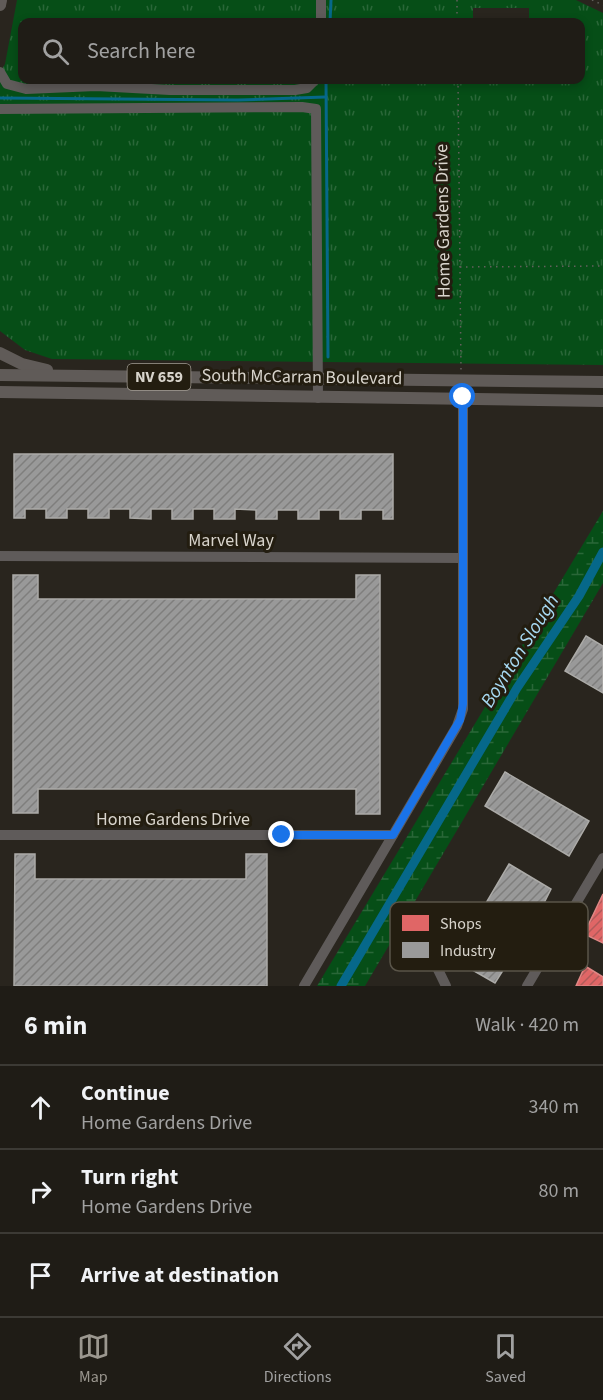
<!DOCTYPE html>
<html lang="en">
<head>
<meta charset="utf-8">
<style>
	:root { --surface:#1f1c16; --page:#27251f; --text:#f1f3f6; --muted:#a1a1a1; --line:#3c3a35; --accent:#9b978f }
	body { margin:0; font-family:"Source Sans 3",sans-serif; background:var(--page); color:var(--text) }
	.stop { position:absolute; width:18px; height:18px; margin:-14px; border:4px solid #1a73e8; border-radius:50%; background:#fff }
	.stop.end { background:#1a73e8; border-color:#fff; box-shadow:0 2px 6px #0008 }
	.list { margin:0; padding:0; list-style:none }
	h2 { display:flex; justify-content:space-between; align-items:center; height:78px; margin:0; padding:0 24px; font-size:26px }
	h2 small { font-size:20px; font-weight:400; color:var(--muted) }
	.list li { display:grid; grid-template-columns:39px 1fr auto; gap:18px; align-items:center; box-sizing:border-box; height:84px; padding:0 24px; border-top:2px solid var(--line) }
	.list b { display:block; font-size:22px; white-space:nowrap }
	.list p { margin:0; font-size:20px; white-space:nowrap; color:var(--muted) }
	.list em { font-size:20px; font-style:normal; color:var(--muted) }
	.icon { flex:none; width:33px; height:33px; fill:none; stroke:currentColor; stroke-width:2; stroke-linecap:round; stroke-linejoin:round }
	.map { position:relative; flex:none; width:603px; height:986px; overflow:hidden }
	.search { position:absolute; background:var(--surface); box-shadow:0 3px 9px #0003; left:18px; right:18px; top:18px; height:66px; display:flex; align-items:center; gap:15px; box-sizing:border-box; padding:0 21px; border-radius:12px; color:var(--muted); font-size:22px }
	.sheet { height:330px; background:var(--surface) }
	nav { display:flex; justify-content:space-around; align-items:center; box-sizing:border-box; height:84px; border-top:2px solid var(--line); background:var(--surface); font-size:16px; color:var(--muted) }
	nav a { display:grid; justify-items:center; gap:3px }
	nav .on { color:var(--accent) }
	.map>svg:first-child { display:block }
	.grass { fill:url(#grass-tufts); fill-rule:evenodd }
	.wetland { fill:url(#wetland-marsh) }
	.shops { fill:url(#shops-hatch); stroke:#de8785; stroke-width:1.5 }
	.industry { fill:url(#industry-hatch); stroke:#acaba8; stroke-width:1.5 }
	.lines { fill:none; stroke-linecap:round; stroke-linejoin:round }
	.stream { stroke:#06688a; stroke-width:3 }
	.canal { stroke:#06688a; stroke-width:9 }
	.path { stroke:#63605d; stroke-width:1.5; stroke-dasharray:1.5 4.5; stroke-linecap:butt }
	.minor { stroke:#5f5b5a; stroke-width:10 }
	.major { stroke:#605b58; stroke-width:12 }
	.route { stroke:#1a73e8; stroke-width:8 }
	.labels { text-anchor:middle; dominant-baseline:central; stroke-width:6; stroke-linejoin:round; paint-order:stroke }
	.shield { fill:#231d10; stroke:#a29d94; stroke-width:1.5 }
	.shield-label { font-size:16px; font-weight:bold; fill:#d8d4cc }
	.street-label { font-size:18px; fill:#d8d4cc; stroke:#231d10 }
	.water-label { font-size:20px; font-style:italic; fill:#a7d9f2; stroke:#231d10 }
	.key { fill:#231d10; stroke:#595448; stroke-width:1.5 }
	.key-label { font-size:16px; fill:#d8d4cc }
</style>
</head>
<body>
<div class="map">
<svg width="603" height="986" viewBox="0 0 603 986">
	<defs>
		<pattern id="grass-tufts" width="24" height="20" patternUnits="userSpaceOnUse" patternTransform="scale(1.5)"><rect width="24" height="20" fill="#064e17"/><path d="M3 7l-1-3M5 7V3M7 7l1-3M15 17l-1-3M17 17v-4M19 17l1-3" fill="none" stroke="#2a6738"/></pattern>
		<pattern id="wetland-marsh" width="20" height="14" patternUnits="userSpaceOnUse" patternTransform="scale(1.5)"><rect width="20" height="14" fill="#064e17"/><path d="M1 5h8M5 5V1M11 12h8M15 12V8" fill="none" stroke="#2a6738"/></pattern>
		<pattern id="shops-hatch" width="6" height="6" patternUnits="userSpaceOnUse" patternTransform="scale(1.5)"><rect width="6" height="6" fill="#e06666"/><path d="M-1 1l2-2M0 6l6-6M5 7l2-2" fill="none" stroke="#b05b5a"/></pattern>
		<pattern id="industry-hatch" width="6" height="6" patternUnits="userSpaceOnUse" patternTransform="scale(1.5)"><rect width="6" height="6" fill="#999"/><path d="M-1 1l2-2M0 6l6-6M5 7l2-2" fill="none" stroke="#7f7e7d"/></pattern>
	</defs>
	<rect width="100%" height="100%" fill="#29251e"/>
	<path class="grass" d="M17 0H576L603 13V365L52 359 25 350 0 331V73L5 64ZM473 8H529V22H580V80H22V22H473Z"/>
	<polygon class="wetland" points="603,511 603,583 365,986 317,986"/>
	<g class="shops">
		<polygon points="603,894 603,943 584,934"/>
		<polygon points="585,966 603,977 603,986 576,986"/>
	</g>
	<g class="industry">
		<polygon points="14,454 393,454 393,519 383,519 383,510 361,510 361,519 340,519 340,510 319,510 319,519 298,519 298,510 277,510 277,519 256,519 256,510 235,509 235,519 214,519 214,509 193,509 193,519 172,519 172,509 151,509 151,519 130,518 130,509 109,509 109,518 88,518 88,509 67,509 67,518 46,518 46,509 25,509 25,518 14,518"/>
		<polygon points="13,575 38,575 38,599 356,599 356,575 380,575 380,814 356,814 356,789 38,789 38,813 13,813"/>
		<polygon points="586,636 603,646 603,693 565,671"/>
		<polygon points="505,772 589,821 569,856 485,806"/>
		<polygon points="15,854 35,854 35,879 246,879 246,854 267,854 267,986 14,986"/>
		<polygon points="509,864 551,889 537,917 495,983 453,959"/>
	</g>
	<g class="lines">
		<g class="stream">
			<polyline points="330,22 331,0"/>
			<polyline points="326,80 328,357"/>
			<polyline points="0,98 238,100 325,97"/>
		</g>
		<polyline class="canal" points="341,986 517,688 579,596 603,552"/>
		<g class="path">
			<polyline points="457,0 457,22"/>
			<polyline points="592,0 603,5"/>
			<polyline points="458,80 461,370"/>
			<polyline points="460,267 603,266"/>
		</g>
		<g class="minor">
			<polyline points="321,22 321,0"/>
			<polyline points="0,72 7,84 26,89 96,86 170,90 295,90 307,88 315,80"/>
			<polyline points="0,109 302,107 316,109 318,398"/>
			<polyline points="0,556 463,558"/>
			<polyline points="0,835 393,835 457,726 463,709 463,397"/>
			<polyline points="428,949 446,986"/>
			<polyline points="304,986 393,835"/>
			<polyline points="527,986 603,858"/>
		</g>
		<g class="major">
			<polyline points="0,5 1,0"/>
			<polyline points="0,353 22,364 47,370"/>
			<polyline points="0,375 603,382"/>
			<polyline points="0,392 603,401"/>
		</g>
	</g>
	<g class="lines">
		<polyline class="route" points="282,835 393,835 460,720 463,704 463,397"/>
	</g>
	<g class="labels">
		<rect class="shield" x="127.5" y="364" width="63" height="26" rx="4.5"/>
		<g class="shield-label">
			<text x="159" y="377">NV 659</text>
		</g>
		<g class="street-label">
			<text transform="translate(443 221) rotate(-91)">Home Gardens Drive</text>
			<text transform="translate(302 377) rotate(1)">South McCarran Boulevard</text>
			<text x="231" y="540">Marvel Way</text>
			<text x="173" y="819">Home Gardens Drive</text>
		</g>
		<g class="water-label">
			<text transform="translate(520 651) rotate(-58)">Boynton Slough</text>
		</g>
	</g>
	<rect x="390" y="902" width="198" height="69" rx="9" class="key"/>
	<rect x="402" y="915" width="27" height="16" fill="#e06666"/>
	<rect x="402" y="942" width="27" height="16" fill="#999"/>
	<g class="key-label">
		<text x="440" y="929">Shops</text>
		<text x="440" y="956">Industry</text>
	</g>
</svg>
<div class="stop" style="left:463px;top:397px"></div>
<div class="stop end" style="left:282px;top:835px"></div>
<div class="search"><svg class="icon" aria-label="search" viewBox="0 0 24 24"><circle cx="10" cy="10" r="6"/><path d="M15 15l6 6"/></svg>Search here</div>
</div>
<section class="sheet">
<h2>6 min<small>Walk · 420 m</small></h2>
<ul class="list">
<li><svg class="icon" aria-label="ahead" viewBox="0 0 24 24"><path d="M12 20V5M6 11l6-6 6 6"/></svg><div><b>Continue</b><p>Home Gardens Drive</p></div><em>340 m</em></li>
<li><svg class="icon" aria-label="right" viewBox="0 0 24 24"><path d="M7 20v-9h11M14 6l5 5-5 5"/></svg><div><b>Turn right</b><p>Home Gardens Drive</p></div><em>80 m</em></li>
<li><svg class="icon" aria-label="arrive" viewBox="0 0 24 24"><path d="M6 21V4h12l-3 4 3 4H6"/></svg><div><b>Arrive at destination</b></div></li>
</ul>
</section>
<nav>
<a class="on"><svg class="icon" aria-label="map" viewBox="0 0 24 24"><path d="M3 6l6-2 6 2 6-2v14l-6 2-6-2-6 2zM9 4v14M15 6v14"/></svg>Map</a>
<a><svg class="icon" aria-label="directions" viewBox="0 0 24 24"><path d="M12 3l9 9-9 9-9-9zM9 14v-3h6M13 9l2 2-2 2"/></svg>Directions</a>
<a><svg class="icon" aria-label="saved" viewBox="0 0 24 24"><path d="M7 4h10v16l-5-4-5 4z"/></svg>Saved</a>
</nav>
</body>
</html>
